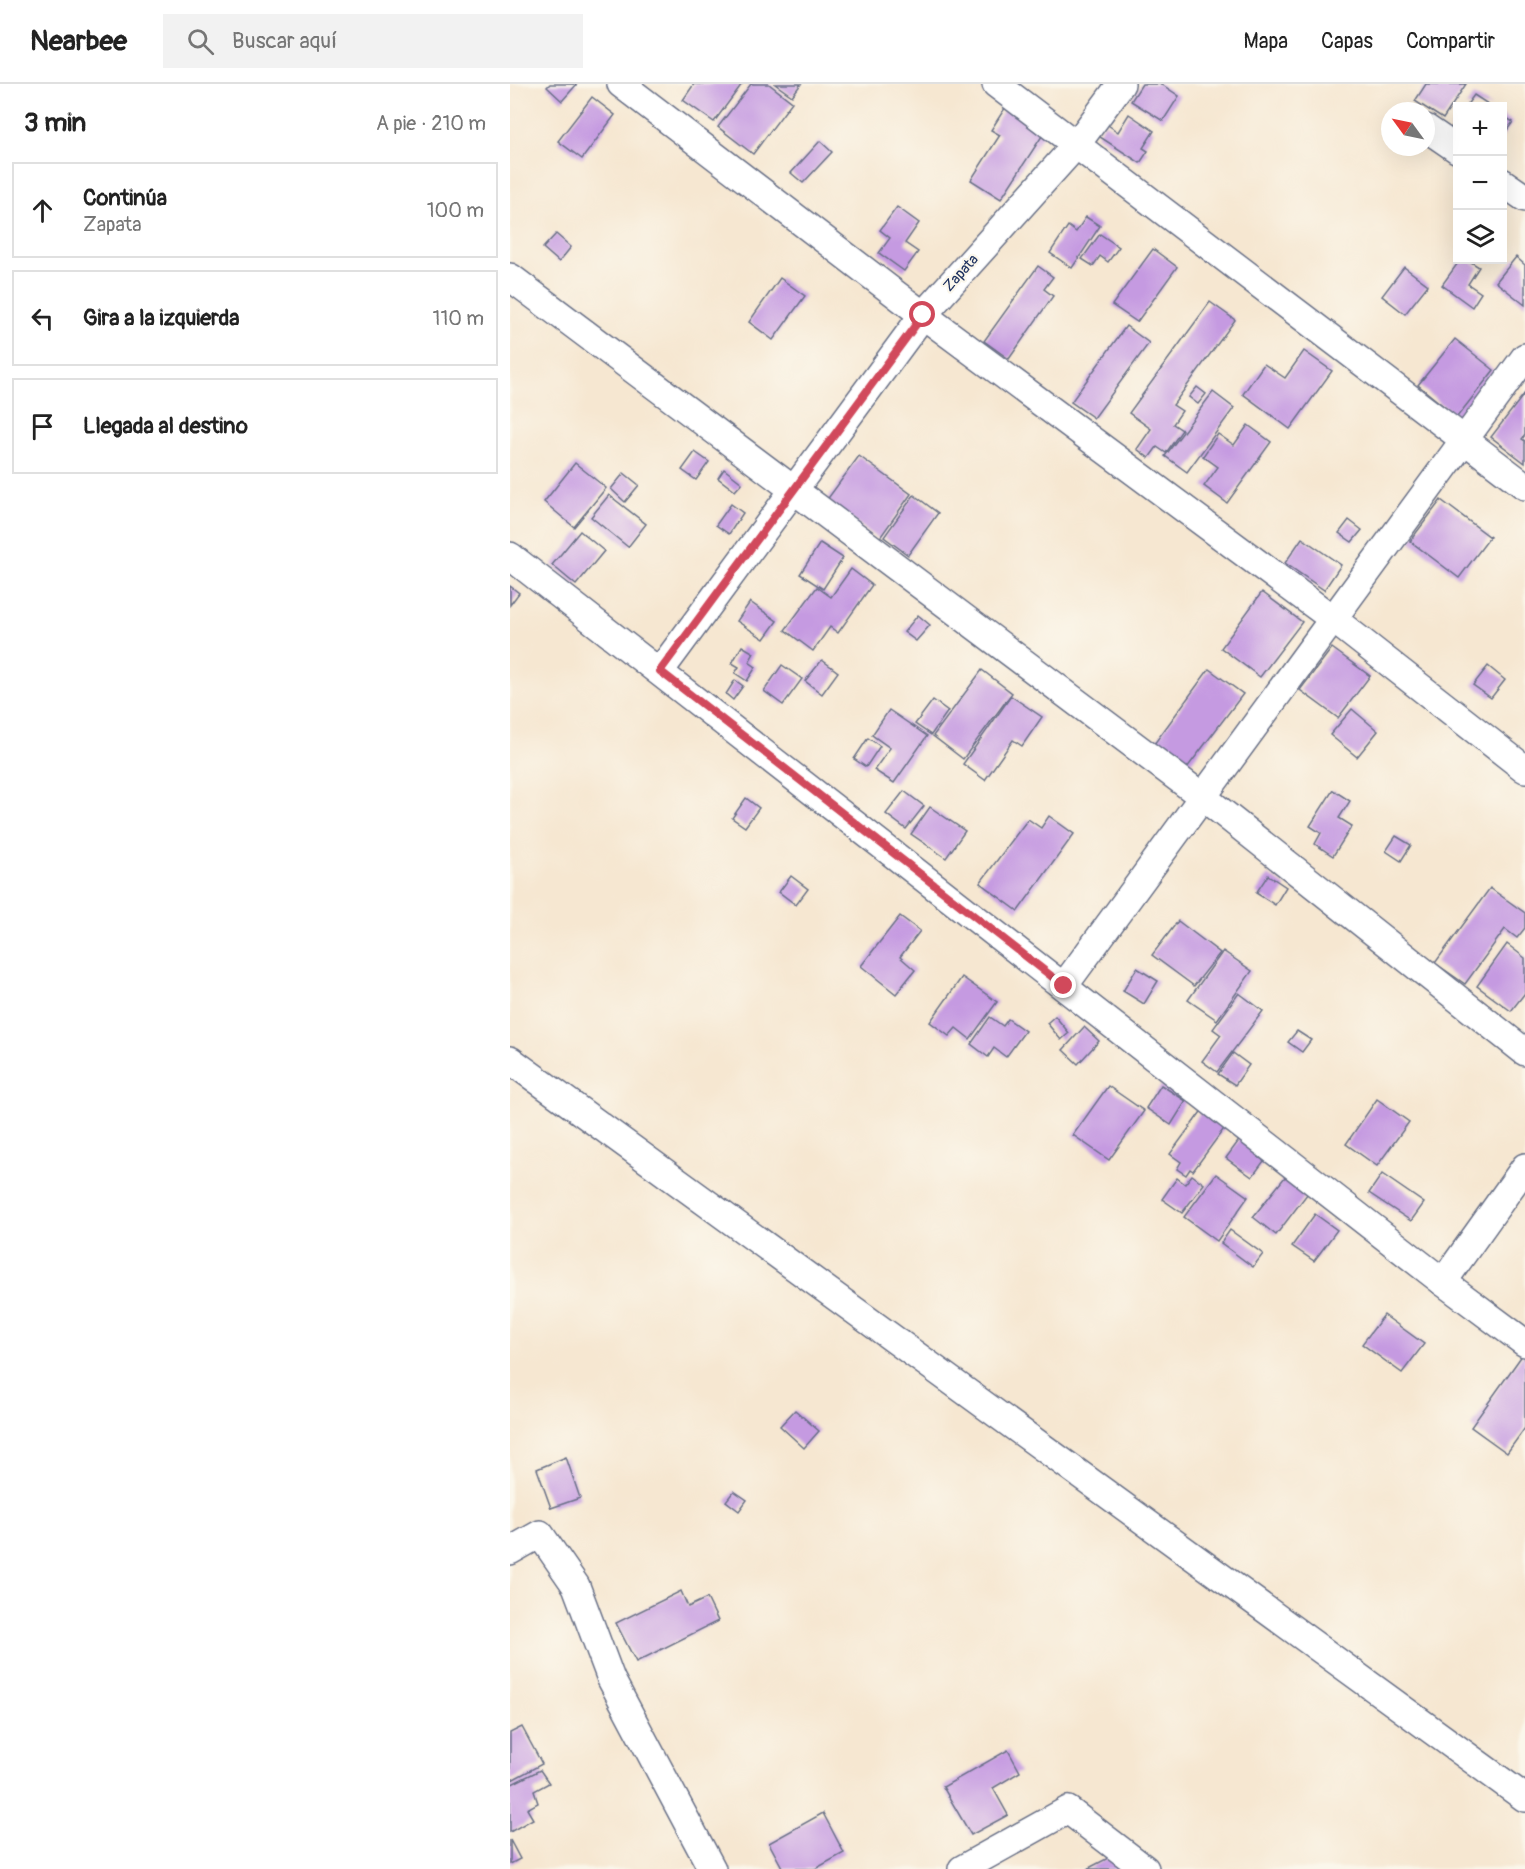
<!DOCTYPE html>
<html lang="es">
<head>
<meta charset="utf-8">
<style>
	:root { --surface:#fff; --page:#f2f2f2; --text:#222; --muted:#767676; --line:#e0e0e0 }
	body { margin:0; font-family:Pangolin,sans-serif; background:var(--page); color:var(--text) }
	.controls { position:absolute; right:18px; top:18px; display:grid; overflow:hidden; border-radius:0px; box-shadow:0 6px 24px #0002 }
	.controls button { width:54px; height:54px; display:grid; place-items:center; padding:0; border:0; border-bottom:2px solid var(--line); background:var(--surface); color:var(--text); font:30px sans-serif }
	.compass { position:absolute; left:871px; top:18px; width:54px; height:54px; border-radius:50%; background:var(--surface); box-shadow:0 6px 24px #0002; rotate:303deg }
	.stop { position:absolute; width:18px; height:18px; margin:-14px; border:4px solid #d1495b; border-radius:50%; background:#fff }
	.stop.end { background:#d1495b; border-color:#fff; box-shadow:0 2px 6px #0008 }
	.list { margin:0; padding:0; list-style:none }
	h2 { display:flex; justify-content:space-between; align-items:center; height:78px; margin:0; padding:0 24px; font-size:26px }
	h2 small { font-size:20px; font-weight:400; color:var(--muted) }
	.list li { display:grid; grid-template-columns:39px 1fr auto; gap:18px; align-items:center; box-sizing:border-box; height:96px; margin:0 12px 12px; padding:0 12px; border:2px solid var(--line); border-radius:0px }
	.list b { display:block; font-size:22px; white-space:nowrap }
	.list p { margin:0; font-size:20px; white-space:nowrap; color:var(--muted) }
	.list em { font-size:20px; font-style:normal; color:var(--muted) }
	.icon { flex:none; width:33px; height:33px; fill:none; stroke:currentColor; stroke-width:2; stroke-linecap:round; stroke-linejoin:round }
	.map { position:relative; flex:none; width:1015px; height:1785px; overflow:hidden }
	header { display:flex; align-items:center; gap:36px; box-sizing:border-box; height:84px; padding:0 30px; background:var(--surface); border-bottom:2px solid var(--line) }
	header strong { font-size:28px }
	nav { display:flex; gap:33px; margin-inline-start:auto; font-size:21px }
	.search { width:420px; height:54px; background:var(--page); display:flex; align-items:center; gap:15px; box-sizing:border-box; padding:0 21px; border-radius:0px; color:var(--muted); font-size:22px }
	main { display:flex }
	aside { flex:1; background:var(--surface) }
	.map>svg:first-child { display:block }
	.building { fill:#c59ae1 }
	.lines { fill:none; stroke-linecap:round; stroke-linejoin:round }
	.street-casing { stroke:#686f86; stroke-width:30 }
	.street { stroke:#fff; stroke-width:27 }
	.route { stroke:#d1495b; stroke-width:8 }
	.labels { text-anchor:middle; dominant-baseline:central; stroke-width:4.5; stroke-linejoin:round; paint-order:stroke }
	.street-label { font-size:15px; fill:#1b2f5e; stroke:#fbf7ec }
</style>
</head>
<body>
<header>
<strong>Nearbee</strong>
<div class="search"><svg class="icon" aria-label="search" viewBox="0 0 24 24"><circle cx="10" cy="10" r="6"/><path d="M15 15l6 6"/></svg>Buscar aquí</div>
<nav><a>Mapa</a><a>Capas</a><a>Compartir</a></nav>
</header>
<main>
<aside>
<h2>3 min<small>A pie · 210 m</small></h2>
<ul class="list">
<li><svg class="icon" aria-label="ahead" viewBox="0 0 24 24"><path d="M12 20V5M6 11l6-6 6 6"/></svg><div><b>Continúa</b><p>Zapata</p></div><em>100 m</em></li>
<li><svg class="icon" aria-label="left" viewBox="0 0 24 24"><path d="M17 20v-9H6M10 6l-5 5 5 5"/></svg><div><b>Gira a la izquierda</b></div><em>110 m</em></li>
<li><svg class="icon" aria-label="arrive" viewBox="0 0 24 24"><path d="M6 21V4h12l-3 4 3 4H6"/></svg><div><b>Llegada al destino</b></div></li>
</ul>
</aside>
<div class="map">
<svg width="1015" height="1785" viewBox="0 0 1015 1785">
	<rect width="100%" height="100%" fill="#fbf7ec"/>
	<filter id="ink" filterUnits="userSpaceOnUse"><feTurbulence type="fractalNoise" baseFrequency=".0167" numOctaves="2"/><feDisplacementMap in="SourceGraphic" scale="12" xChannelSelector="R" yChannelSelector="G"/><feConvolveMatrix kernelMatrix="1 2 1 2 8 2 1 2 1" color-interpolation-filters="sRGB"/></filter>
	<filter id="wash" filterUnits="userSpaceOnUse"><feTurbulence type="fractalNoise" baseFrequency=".008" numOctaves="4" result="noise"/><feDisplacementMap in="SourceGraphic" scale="24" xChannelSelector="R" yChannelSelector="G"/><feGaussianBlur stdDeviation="1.35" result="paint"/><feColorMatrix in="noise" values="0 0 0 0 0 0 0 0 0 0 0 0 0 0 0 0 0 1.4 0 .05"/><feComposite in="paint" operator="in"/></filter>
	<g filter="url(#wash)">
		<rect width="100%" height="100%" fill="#f6e7d1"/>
		<g id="blocks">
			<g class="building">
				<polygon points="40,0 67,0 52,17 37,3"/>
				<polygon points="184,0 232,0 204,38 173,16"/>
				<polygon points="241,0 259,0 282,18 243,70 208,43"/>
				<polygon points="265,0 291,0 282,12"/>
				<polygon points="632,0 651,0 669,12 653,37 621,17"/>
				<polygon points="916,0 956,0 933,35 905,17"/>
				<polygon points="964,11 981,22 956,22"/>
				<polygon points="82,13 105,31 72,75 48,57"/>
				<polygon points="495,24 534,49 491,115 461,96 490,51 481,46"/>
				<polygon points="619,30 644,47 633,64 638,67 630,79 587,51 595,39 608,48"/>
				<polygon points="992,31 1003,38 992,53"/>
				<polygon points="948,34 948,50 940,45"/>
				<polygon points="310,57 322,68 293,99 281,89"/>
				<polygon points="387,123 409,139 395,159 408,168 394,187 369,169 380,154 370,146"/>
				<polygon points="576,133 590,142 562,184 540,169 558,142 566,148"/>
				<polygon points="46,150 61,163 49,178 33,164"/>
				<polygon points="590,150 609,163 598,178 590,172 583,182 572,175"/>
				<polygon points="643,165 667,183 627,238 602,221"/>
				<polygon points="1006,173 1015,181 1015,221 986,198"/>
				<polygon points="950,176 958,176 969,183 958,200 971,209 962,223 932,201"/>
				<polygon points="528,182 543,193 534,205 543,212 499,275 474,257"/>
				<polygon points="894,183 918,201 895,230 872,212"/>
				<polygon points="270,194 295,212 263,256 239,238"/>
				<polygon points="700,218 725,236 663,321 672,327 663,340 672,346 656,369 647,363 639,374 627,365 641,345 619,329"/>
				<polygon points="616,242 639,259 584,334 561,318"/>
				<polygon points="945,255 984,286 947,333 908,301"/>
				<polygon points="794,267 822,287 780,345 733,310 754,280 775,294"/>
				<polygon points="687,303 696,310 688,320 679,313"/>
				<polygon points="703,308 724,324 677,388 655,372"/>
				<polygon points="1015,309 1015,351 1012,355 1015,357 1015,379 981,353"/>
				<polygon points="738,341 761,358 717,419 694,402 708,383 693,372 708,350 724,361"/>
				<polygon points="185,368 199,378 186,396 172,386"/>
				<polygon points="349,372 401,410 369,455 316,417"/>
				<polygon points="65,379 96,404 64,443 34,418"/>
				<polygon points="214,385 232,399 225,407 208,394"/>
				<polygon points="114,389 129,401 115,418 101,405"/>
				<polygon points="99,411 136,440 118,463 81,433"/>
				<polygon points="404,411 428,429 398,471 374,453"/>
				<polygon points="931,416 980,453 949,494 900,457"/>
				<polygon points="221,420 233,429 219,450 206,441"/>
				<polygon points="839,436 852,446 842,458 829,449"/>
				<polygon points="70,447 94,467 66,501 42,481"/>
				<polygon points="792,454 831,481 814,506 775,479"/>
				<polygon points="310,459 333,474 313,505 290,490"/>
				<polygon points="341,485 362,501 328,549 320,543 303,567 275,546 307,503 321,513"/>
				<polygon points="0,502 9,509 0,521"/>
				<polygon points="752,508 792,538 750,593 711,564"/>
				<polygon points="240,518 267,537 254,555 227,537"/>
				<polygon points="408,531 420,541 406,557 394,548"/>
				<polygon points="232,562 244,569 239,578 246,583 237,597 225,589 229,583 222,579"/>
				<polygon points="822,564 860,592 828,634 790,606"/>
				<polygon points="312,576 328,588 312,610 295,597"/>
				<polygon points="272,581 292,595 273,621 254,607"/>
				<polygon points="978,582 995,596 981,614 963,601"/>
				<polygon points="699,585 733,610 677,684 644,660"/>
				<polygon points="472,586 502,609 453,675 423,652"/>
				<polygon points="225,596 233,602 223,616 216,610"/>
				<polygon points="501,612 532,633 512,662 503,656 475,696 453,680"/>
				<polygon points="423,616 438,627 421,651 405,640"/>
				<polygon points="842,625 868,647 847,673 820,651"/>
				<polygon points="379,626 417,652 384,699 364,686 380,664 362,651"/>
				<polygon points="358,654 370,662 356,683 344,675"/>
				<polygon points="823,706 840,717 829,734 842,742 823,772 805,760 811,749 800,742"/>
				<polygon points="394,707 414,722 396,745 376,730"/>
				<polygon points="236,714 249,724 235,743 222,734"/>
				<polygon points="420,723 455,747 436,774 401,750"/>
				<polygon points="539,732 564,750 508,827 470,799 518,735 531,744"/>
				<polygon points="886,752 901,761 891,777 876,767"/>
				<polygon points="758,791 776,803 765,821 746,809"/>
				<polygon points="281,792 298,805 286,821 269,808"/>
				<polygon points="980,804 1015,829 1015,844 1007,854 995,845 955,900 925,879"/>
				<polygon points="390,832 410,847 390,873 405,886 386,910 351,882"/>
				<polygon points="668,837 710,869 684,902 642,871"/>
				<polygon points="997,860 1015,874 1015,909 1001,927 967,902"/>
				<polygon points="713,867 742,887 707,936 678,916"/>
				<polygon points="627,884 648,897 634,920 613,907"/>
				<polygon points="452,893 487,918 460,955 446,944 439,952 420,938"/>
				<polygon points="729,909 753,927 707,988 692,977 711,951 703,945"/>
				<polygon points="545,932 559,949 551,956 537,939"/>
				<polygon points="480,933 493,942 498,935 515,947 496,973 484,964 478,973 461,960"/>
				<polygon points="574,943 589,957 568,980 553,966"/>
				<polygon points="787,947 801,956 792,968 778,958"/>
				<polygon points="723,969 739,981 725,1001 708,990"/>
				<polygon points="651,1001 676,1017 661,1041 636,1024"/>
				<polygon points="598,1002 634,1027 599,1076 563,1051"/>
				<polygon points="867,1015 899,1038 867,1082 836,1060"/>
				<polygon points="693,1025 716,1042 683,1087 680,1085 676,1091 667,1085 671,1078 660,1070"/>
				<polygon points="733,1051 750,1065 746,1071 754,1077 742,1093 716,1074"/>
				<polygon points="779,1088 801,1105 766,1151 743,1133"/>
				<polygon points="706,1090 738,1113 707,1157 674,1133"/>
				<polygon points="872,1090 914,1119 901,1137 859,1109"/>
				<polygon points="682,1091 694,1100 672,1129 652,1115 667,1094 675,1100"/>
				<polygon points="805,1130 827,1146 804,1177 782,1162"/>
				<polygon points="720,1146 753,1170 743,1183 711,1159"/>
				<polygon points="874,1231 914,1260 892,1289 852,1260"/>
				<polygon points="1013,1270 1015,1272 1015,1344 997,1369 961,1343"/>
				<polygon points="285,1326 309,1347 294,1364 270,1342"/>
				<polygon points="56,1373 70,1414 41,1424 27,1385"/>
				<polygon points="224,1407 237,1416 229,1427 216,1417"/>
				<polygon points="171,1507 178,1523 197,1514 208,1537 126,1578 106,1539"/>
				<polygon points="12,1643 32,1680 0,1697 0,1649"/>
				<polygon points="498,1666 510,1688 483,1704 498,1731 461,1751 433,1703"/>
				<polygon points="30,1686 39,1699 24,1707 28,1719 17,1725 23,1735 0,1748 0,1701"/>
				<polygon points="313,1729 334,1769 305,1785 273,1785 259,1759"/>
				<polygon points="0,1756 10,1775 0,1780"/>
				<polygon points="598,1774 614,1785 577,1785"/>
			</g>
		</g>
	</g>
	<g filter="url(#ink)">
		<use href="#blocks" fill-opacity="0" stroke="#686f86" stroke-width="1.5"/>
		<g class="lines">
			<g class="street-casing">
				<g id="street">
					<polyline points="111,0 413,231 823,535 1015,685"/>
					<polyline points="486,0 1015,402"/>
					<polyline points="916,44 948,66"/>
					<polyline points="992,98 1015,114"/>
					<polyline points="0,193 693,713 1015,968"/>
					<polyline points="0,472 933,1198 1015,1259"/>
					<polyline points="150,587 413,231 566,61 611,0"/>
					<polyline points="554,902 1015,273"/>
					<polyline points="0,976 1015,1714"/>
					<polyline points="933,1198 1015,1083"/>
					<polyline points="0,1467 30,1450 66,1502 101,1595 202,1785"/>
					<polyline points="452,1785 558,1726 635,1785"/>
				</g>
			</g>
			<use href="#street" class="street"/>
		</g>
	</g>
	<g class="lines" filter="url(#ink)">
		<polyline class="route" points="413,231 150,587 554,902"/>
	</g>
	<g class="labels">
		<g class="street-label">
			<text transform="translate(451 189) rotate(-48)">Zapata</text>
		</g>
	</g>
</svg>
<div class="controls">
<button>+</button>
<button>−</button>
<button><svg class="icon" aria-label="layers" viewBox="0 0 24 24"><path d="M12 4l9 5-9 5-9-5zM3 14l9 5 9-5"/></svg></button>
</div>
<svg class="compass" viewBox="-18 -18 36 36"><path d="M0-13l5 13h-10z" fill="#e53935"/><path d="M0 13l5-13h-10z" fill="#767676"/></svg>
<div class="stop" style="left:413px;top:231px"></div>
<div class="stop end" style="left:554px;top:902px"></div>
</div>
</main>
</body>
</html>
